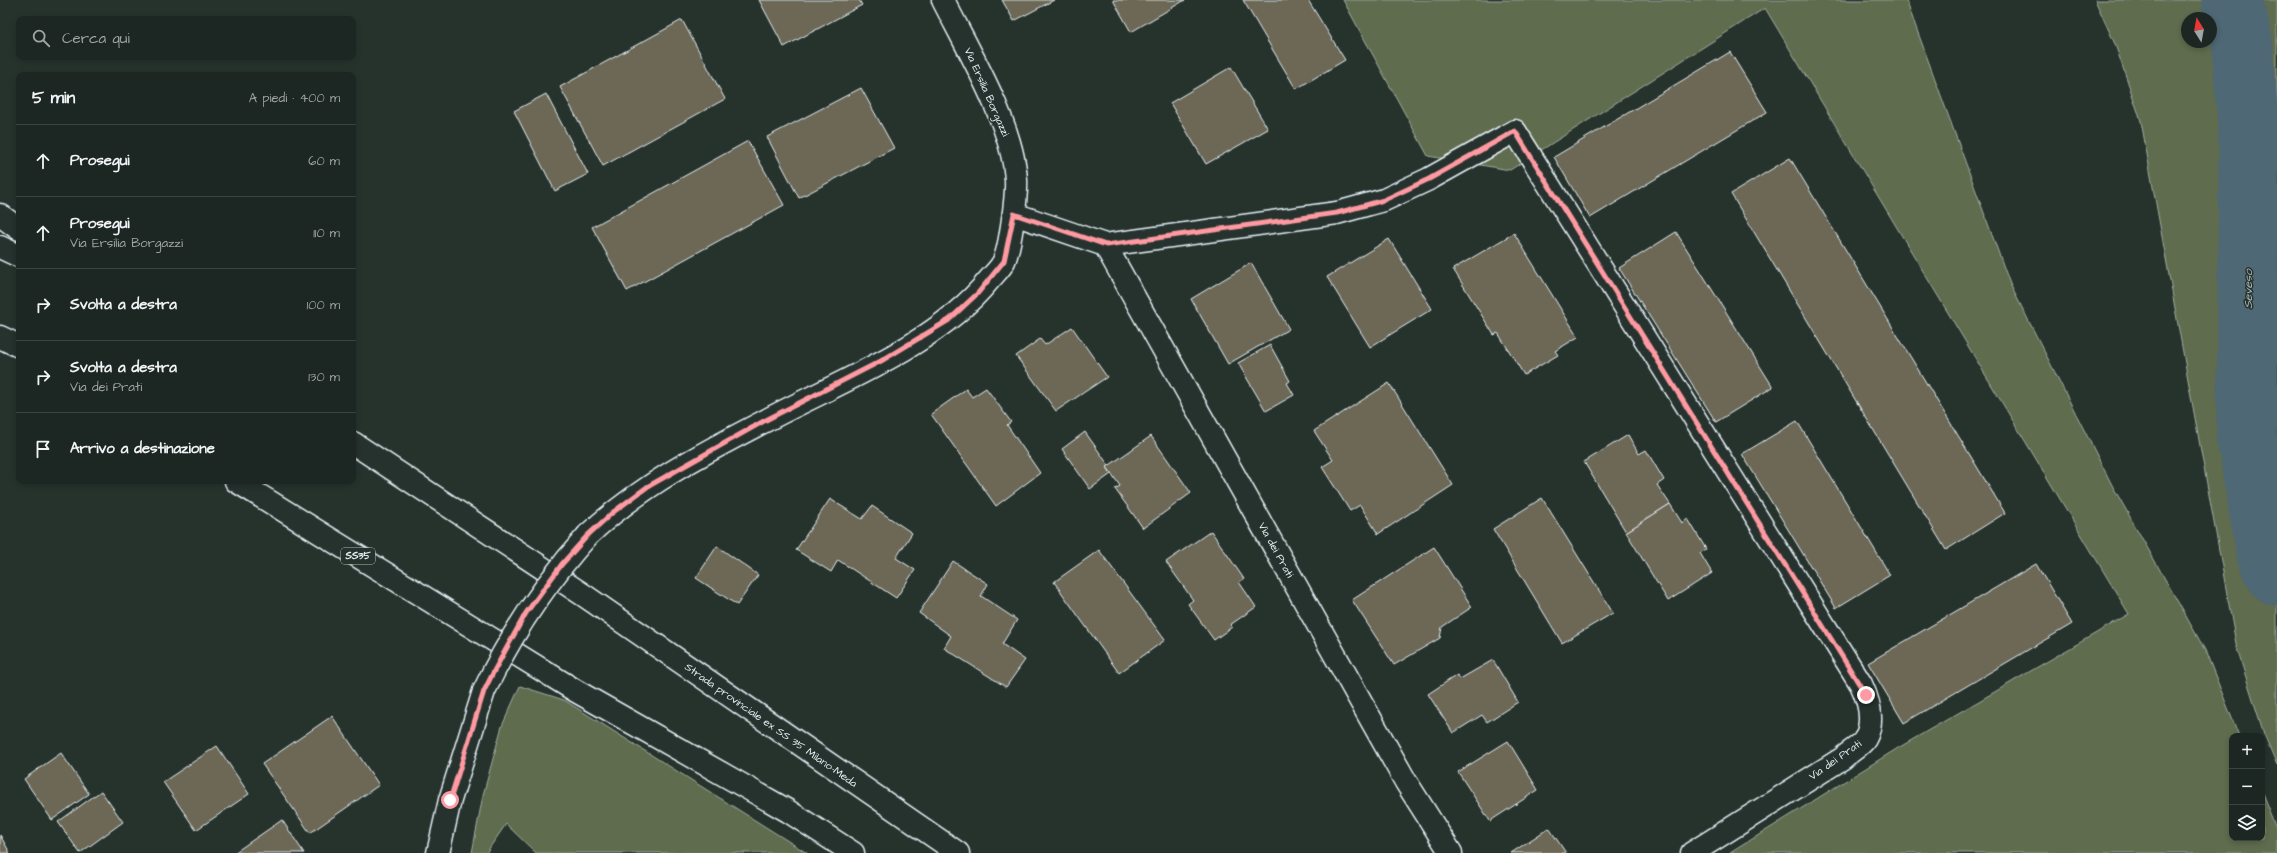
<!DOCTYPE html>
<html lang="it">
<head>
<meta charset="utf-8">
<style>
	:root { --surface:#1c2622; --page:#252e2a; --text:#f1f3f6; --muted:#a0a5a5; --line:#3a4340 }
	body { margin:0; font-family:"Architects Daughter",sans-serif; background:var(--page); color:var(--text) }
	.controls { position:absolute; right:12px; bottom:12px; display:grid; overflow:hidden; border-radius:8px; box-shadow:0 2px 6px #0003 }
	.controls button { width:36px; height:36px; display:grid; place-items:center; padding:0; border:0; border-bottom:1px solid var(--line); background:var(--surface); color:var(--text); font:20px sans-serif }
	.compass { position:absolute; left:2181px; top:12px; width:36px; height:36px; border-radius:50%; background:var(--surface); box-shadow:0 2px 6px #0003; rotate:349deg }
	.stop { position:absolute; width:12px; height:12px; margin:-9px; border:3px solid #ff9aa2; border-radius:50%; background:#fff }
	.stop.end { background:#ff9aa2; border-color:#fff; box-shadow:0 1px 4px #0008 }
	.list { margin:0; padding:0; list-style:none }
	h2 { display:flex; justify-content:space-between; align-items:center; height:52px; margin:0; padding:0 16px; font-size:17px }
	h2 small { font-size:13px; font-weight:400; color:var(--muted) }
	.list li { display:grid; grid-template-columns:26px 1fr auto; gap:12px; align-items:center; box-sizing:border-box; height:72px; padding:0 16px; border-top:1px solid var(--line) }
	.list b { display:block; font-size:15px; white-space:nowrap }
	.list p { margin:0; font-size:13px; white-space:nowrap; color:var(--muted) }
	.list em { font-size:13px; font-style:normal; color:var(--muted) }
	.icon { flex:none; width:22px; height:22px; fill:none; stroke:currentColor; stroke-width:2; stroke-linecap:round; stroke-linejoin:round }
	.map { position:relative; flex:none; width:2277px; height:853px; overflow:hidden }
	.search { position:absolute; background:var(--surface); box-shadow:0 2px 6px #0003; left:16px; top:16px; width:340px; height:44px; display:flex; align-items:center; gap:10px; box-sizing:border-box; padding:0 14px; border-radius:8px; color:var(--muted); font-size:15px }
	.panel { position:absolute; background:var(--surface); box-shadow:0 2px 6px #0003; left:16px; top:72px; width:340px; height:412px; border-radius:8px }
	.map>svg:first-child { display:block }
	.green { fill:#5f6c4e; stroke:#a4aea3; fill-rule:evenodd }
	.lines { fill:none; stroke-linecap:round; stroke-linejoin:round }
	.river { stroke:#506874; stroke-width:61 }
	.building { fill:#6c6855; stroke:#e8f1f8 }
	.street-casing { stroke:#e8f1f8; stroke-width:25 }
	.highway-casing { stroke:#e8f1f8; stroke-width:25 }
	.street { stroke:#26332d; stroke-width:22 }
	.highway { stroke:#26332d; stroke-width:22 }
	.street-bridge-casing { stroke:#e8f1f8; stroke-width:25; stroke-linecap:butt }
	.street-bridge { stroke:#26332d; stroke-width:22 }
	.route { stroke:#ff9aa2; stroke-width:5 }
	.labels { text-anchor:middle; dominant-baseline:central; stroke-width:3; stroke-linejoin:round; paint-order:stroke }
	.shield { fill:#26332d; stroke:#aeb8bb; stroke-width:1 }
	.shield-label { font-size:10px; font-weight:bold; fill:#e8f1f8 }
	.street-label { font-size:11px; fill:#e8f1f8; stroke:#26332d }
	.water-label { font-size:12px; font-style:italic; fill:#abbac3; stroke:#26332d }
</style>
</head>
<body>
<div class="map">
<svg width="2277" height="853" viewBox="0 0 2277 853">
	<rect width="100%" height="100%" fill="#26332d"/>
	<filter id="ink" filterUnits="userSpaceOnUse"><feTurbulence type="fractalNoise" baseFrequency=".025" numOctaves="2"/><feDisplacementMap in="SourceGraphic" scale="8" xChannelSelector="R" yChannelSelector="G"/><feConvolveMatrix kernelMatrix="1 2 1 2 8 2 1 2 1" color-interpolation-filters="sRGB"/></filter>
	<g filter="url(#ink)">
		<g class="green">
			<polygon points="1343,0 1906,0 2010,284 2112,485 2205,650 2239,736 2232,736 2232,838 2262,838 2262,793 2277,831 2277,853 1730,853 1898,748 2129,614 1765,8 1510,170 1428,156"/>
			<path d="M2095 0H2277V765L2264 734 2237 649 2141 121 2115 44ZM2187 18H2211V42H2187Z"/>
			<polygon points="520,686 564,700 807,853 536,853 506,824 486,853 472,853 483,795 502,726"/>
		</g>
		<g class="lines">
			<polyline class="river" points="2232,0 2242,40 2249,139 2247,437 2268,559 2277,575"/>
		</g>
		<g class="building">
			<polygon points="759,0 859,0 862,5 784,47"/>
			<polygon points="1002,0 1054,0 1014,21"/>
			<polygon points="1113,0 1185,0 1131,32"/>
			<polygon points="1243,0 1308,0 1345,60 1296,89"/>
			<polygon points="682,20 725,99 603,166 560,87"/>
			<polygon points="1730,52 1767,112 1590,218 1554,157"/>
			<polygon points="1231,67 1268,129 1206,164 1170,103"/>
			<polygon points="861,88 894,148 799,198 767,137"/>
			<polygon points="546,94 588,174 555,191 514,111"/>
			<polygon points="748,141 784,205 627,291 592,227"/>
			<polygon points="1790,158 2005,513 1946,550 1731,194"/>
			<polygon points="1676,232 1773,387 1716,422 1619,268"/>
			<polygon points="1514,233 1578,337 1555,351 1558,355 1524,375 1498,333 1494,335 1453,269"/>
			<polygon points="1389,239 1432,309 1370,347 1327,277"/>
			<polygon points="1251,263 1289,329 1228,364 1191,299"/>
			<polygon points="1072,327 1107,377 1056,411 1016,356 1040,339 1045,345"/>
			<polygon points="1270,345 1290,381 1287,383 1294,395 1266,411 1238,363"/>
			<polygon points="1389,383 1453,485 1378,534 1360,505 1350,511 1322,467 1333,460 1314,431"/>
			<polygon points="986,388 1011,422 1007,425 1040,473 996,506 931,414 966,389 972,397"/>
			<polygon points="1797,421 1890,575 1836,608 1742,454"/>
			<polygon points="1085,432 1109,466 1107,467 1111,474 1090,489 1062,449"/>
			<polygon points="1628,435 1639,454 1646,450 1664,480 1657,485 1670,504 1626,532 1584,462"/>
			<polygon points="1151,436 1191,493 1143,528 1115,489 1120,486 1107,467"/>
			<polygon points="1542,498 1613,613 1562,643 1493,529"/>
			<polygon points="830,499 862,519 872,506 912,533 896,558 915,570 896,598 838,560 831,572 796,550"/>
			<polygon points="1670,504 1682,523 1688,519 1706,549 1700,553 1712,573 1668,601 1626,532"/>
			<polygon points="1211,531 1244,579 1239,582 1256,607 1230,625 1232,627 1214,640 1188,604 1193,600 1166,562"/>
			<polygon points="717,546 758,575 737,605 696,578"/>
			<polygon points="1434,547 1472,607 1442,627 1440,638 1394,665 1352,600"/>
			<polygon points="1099,550 1165,640 1119,673 1054,582"/>
			<polygon points="953,561 988,584 981,596 1017,620 1002,644 1025,660 1006,687 944,648 951,636 919,613"/>
			<polygon points="2036,564 2072,624 1904,723 1868,663"/>
			<polygon points="1493,660 1518,702 1487,722 1482,715 1453,733 1428,694 1457,675 1460,679"/>
			<polygon points="332,716 379,785 310,833 262,764"/>
			<polygon points="1508,741 1538,790 1490,821 1458,772"/>
			<polygon points="217,746 249,794 196,830 163,782"/>
			<polygon points="61,753 89,794 52,820 24,779"/>
			<polygon points="101,791 123,822 80,853 58,822"/>
			<polygon points="282,820 304,853 234,853"/>
			<polygon points="1549,828 1566,853 1511,853"/>
			<polygon points="0,835 10,853 0,853"/>
		</g>
		<g class="lines">
			<g class="street-casing">
				<g id="street">
					<path d="M1014 214 1105 245 1337 213 1384 200 1429 179 1515 131 1861 684C1869 701 1875 721 1865 739 1861 746 1849 752 1843 758L1692 853"/>
					<polyline points="1105,245 1406,782 1451,853"/>
					<path d="M588 535C640 486 703 453 765 421 840 381 934 347 989 280 994 274 1001 268 1004 261 1010 248 1017 196 1016 180 1013 124 968 50 943 0"/>
					<polyline points="438,853 450,800 484,691"/>
				</g>
			</g>
			<g class="highway-casing">
				<g id="highway">
					<polyline points="0,215 19,229"/>
					<polyline points="0,247 19,256"/>
					<polyline points="0,337 19,346"/>
					<polyline points="353,443 585,596 958,853"/>
					<polyline points="236,481 576,691 788,811 853,853"/>
				</g>
			</g>
			<use href="#street" class="street"/>
			<use href="#highway" class="highway"/>
			<g class="street-bridge-casing">
				<path id="street-bridge" d="M484 691C512 632 545 583 588 535"/>
			</g>
			<use href="#street-bridge" class="street-bridge"/>
		</g>
	</g>
	<g class="lines" filter="url(#ink)">
		<polyline class="route" points="450,800 484,691 494,671 526,613 562,564 588,535 612,513 647,487 764,421 881,361 949,320 978,293 1004,261 1014,214 1106,245 1337,213 1384,200 1429,179 1515,131 1866,695"/>
	</g>
	<g class="labels">
		<rect class="shield" x="341" y="548" width="34" height="16" rx="3"/>
		<g class="shield-label">
			<text x="358" y="556">SS35</text>
		</g>
		<g class="street-label">
			<text transform="translate(987 92) rotate(66)">Via Ersilia Borgazzi</text>
			<text transform="translate(1276 550) rotate(61)">Via dei Prati</text>
			<text transform="translate(771 725) rotate(35)">Strada provinciale ex SS 35 Milano-Meda</text>
			<text transform="translate(1835 760) rotate(-35)">Via dei Prati</text>
		</g>
		<g class="water-label">
			<text transform="translate(2248 289) rotate(-90)">Seveso</text>
		</g>
	</g>
</svg>
<div class="controls">
<button>+</button>
<button>−</button>
<button><svg class="icon" aria-label="layers" viewBox="0 0 24 24"><path d="M12 4l9 5-9 5-9-5zM3 14l9 5 9-5"/></svg></button>
</div>
<svg class="compass" viewBox="-18 -18 36 36"><path d="M0-13l5 13h-10z" fill="#e53935"/><path d="M0 13l5-13h-10z" fill="#a0a5a5"/></svg>
<div class="stop" style="left:450px;top:800px"></div>
<div class="stop end" style="left:1866px;top:695px"></div>
<div class="search"><svg class="icon" aria-label="search" viewBox="0 0 24 24"><circle cx="10" cy="10" r="6"/><path d="M15 15l6 6"/></svg>Cerca qui</div>
<section class="panel">
<h2>5 min<small>A piedi · 400 m</small></h2>
<ul class="list">
<li><svg class="icon" aria-label="ahead" viewBox="0 0 24 24"><path d="M12 20V5M6 11l6-6 6 6"/></svg><div><b>Prosegui</b></div><em>60 m</em></li>
<li><svg class="icon" aria-label="ahead" viewBox="0 0 24 24"><path d="M12 20V5M6 11l6-6 6 6"/></svg><div><b>Prosegui</b><p>Via Ersilia Borgazzi</p></div><em>110 m</em></li>
<li><svg class="icon" aria-label="right" viewBox="0 0 24 24"><path d="M7 20v-9h11M14 6l5 5-5 5"/></svg><div><b>Svolta a destra</b></div><em>100 m</em></li>
<li><svg class="icon" aria-label="right" viewBox="0 0 24 24"><path d="M7 20v-9h11M14 6l5 5-5 5"/></svg><div><b>Svolta a destra</b><p>Via dei Prati</p></div><em>130 m</em></li>
<li><svg class="icon" aria-label="arrive" viewBox="0 0 24 24"><path d="M6 21V4h12l-3 4 3 4H6"/></svg><div><b>Arrivo a destinazione</b></div></li>
</ul>
</section>
</div>
</body>
</html>
